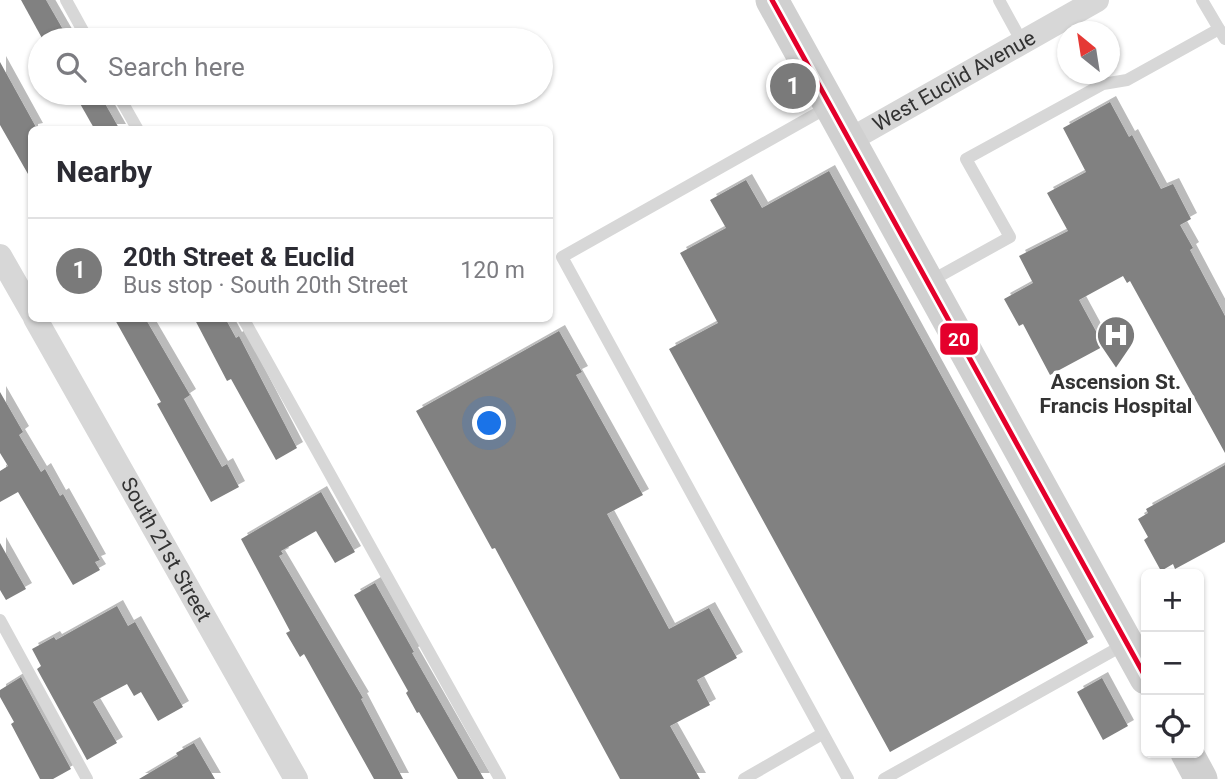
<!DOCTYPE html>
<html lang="en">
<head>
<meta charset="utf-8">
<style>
	:root { --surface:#fff; --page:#f7f7f7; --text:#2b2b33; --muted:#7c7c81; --line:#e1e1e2; --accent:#7a7a7a }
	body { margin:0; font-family:Roboto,sans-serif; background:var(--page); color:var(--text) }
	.controls { position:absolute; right:21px; bottom:21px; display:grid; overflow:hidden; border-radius:10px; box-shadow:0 2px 5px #0004 }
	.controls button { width:63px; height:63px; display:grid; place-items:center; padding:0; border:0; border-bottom:2px solid var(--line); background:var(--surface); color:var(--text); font:35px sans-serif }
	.compass { position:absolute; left:1057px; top:21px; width:63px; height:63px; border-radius:50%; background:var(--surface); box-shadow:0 2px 5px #0004; rotate:330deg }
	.you { position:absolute; left:490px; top:424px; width:24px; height:24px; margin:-18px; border:5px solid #fff; border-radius:50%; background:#1a73e8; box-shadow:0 0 0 10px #1a73e833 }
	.badge { display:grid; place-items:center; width:46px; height:46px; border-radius:50%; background:var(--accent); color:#fff; font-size:23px; font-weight:700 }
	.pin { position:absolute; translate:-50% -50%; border:4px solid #fff; box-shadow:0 2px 7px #0006 }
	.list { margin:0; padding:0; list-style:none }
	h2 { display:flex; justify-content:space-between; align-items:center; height:91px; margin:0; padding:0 28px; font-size:30px }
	h2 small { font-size:23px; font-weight:400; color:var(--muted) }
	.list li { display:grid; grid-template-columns:46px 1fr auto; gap:21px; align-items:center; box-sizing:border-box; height:105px; padding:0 28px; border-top:2px solid var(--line) }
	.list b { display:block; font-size:26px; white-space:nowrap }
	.list p { margin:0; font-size:23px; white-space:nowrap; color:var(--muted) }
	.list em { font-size:23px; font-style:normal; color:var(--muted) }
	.icon { flex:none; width:38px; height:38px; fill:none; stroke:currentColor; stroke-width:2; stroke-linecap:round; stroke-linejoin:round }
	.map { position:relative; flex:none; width:1225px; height:779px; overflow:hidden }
	.search { position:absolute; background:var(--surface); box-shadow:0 2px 5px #0004; left:28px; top:28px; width:525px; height:77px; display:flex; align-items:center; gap:18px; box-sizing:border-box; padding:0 24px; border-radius:38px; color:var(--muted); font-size:26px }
	.panel { position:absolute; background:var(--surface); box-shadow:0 2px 5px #0004; left:28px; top:126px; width:525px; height:196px; border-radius:10px }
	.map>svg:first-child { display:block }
	.building { fill:#818181; filter:url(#shadow) }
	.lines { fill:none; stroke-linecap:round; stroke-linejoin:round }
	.lane { stroke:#d7d7d7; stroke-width:12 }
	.street { stroke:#d7d7d7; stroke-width:24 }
	.secondary { stroke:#d0d0d0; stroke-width:33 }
	.bus-1-casing { stroke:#fff; stroke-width:10 }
	.bus-1 { stroke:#e4002b; stroke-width:5 }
	.labels { text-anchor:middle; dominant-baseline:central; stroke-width:7; stroke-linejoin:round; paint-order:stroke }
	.street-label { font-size:21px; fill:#333; stroke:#fff }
	.poi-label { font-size:21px; font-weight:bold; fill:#333; stroke:#fff }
	.line-badge { stroke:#fff; stroke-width:2.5 }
	.badge-label { font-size:19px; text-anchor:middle; font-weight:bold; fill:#fff }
</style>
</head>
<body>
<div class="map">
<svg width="1225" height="779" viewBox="0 0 1225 779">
	<defs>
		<filter id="shadow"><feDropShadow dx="6" dy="-6" stdDeviation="0" flood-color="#0004"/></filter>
	</defs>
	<rect width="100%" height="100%" fill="#fff"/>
	<g class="building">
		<polygon points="21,0 46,0 69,40 43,40"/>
		<polygon points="0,62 37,129 32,130 32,181 0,125"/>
		<polygon points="74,93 99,93 120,130 95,130"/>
		<polygon points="1110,102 1129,137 1132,135 1161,189 1173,184 1191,219 1180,225 1193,248 1190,250 1225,316 1225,453 1130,281 1127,283 1123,276 1079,300 1104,346 1050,375 1023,324 1019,326 1004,299 1033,283 1019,256 1068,231 1047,193 1086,172 1063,128"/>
		<polygon points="829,171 1088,643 890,752 669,349 718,323 680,253 726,228 710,200 746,180 762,208"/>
		<polygon points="114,318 145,318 190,395 184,399 222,467 227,464 239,487 211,502 157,404 161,402"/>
		<polygon points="194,318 225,318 236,338 239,336 297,448 276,460 231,379 227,381"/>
		<polygon points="559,331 582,372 576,375 643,495 607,514 669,629 709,608 737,658 697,680 710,705 670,726 700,779 620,779 495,548 492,549 416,411"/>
		<polygon points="0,392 23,432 19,435 41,472 45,469 60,496 63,494 100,560 95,562 100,570 73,585 18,492 0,502 0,471 8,466 0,453"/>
		<polygon points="1225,465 1225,542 1175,569 1173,564 1161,571 1144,540 1148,537 1138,519 1148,513 1146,509"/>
		<polygon points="321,492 355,552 335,563 316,531 281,551 283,554 279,556 363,698 361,699 403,779 374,779 304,654 300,657 286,633 290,631 241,539"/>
		<polygon points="0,543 26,589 6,600 0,590"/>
		<polygon points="375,583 414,652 412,653 484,779 458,779 419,712 417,713 406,693 408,691 354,595"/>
		<polygon points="117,606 128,626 135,622 183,707 158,721 141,692 134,696 127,684 93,702 117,743 87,760 37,669 41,666 32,649 54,637 56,640"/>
		<polygon points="21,677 71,769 53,779 40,779 11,724 14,722 0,697 0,690"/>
		<polygon points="1102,678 1128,726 1103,740 1077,692"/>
		<polygon points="194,743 215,779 139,779 178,756 176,753"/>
	</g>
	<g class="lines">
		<g class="lane">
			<polyline points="66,0 88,40"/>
			<polyline points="999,0 1022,42"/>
			<polyline points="1202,0 1225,39"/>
			<polyline points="117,93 138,130"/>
			<polyline points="830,106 562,257 848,779"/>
			<polyline points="927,283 1010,237 966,159 1103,84 1127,80 1219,29"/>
			<polyline points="243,318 500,779"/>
			<polyline points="0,620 87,779"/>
			<polyline points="744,779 822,734"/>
			<polyline points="884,779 1127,643"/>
		</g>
		<g class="street">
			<path id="s1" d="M848 141 1097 0"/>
			<polyline points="0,256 32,312"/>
			<path id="s2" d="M35 318 296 779"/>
		</g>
		<g class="secondary">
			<polyline points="772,0 1146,678"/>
			<polyline points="1187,753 1201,779"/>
		</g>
		<g class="bus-1-casing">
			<polyline id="bus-1" points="772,0 1146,678"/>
		</g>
		<use href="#bus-1" class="bus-1"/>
	</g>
	<defs>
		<g id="hospital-pin" transform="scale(2.0125)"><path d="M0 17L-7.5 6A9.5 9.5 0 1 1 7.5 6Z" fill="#7a7a7a" stroke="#fff"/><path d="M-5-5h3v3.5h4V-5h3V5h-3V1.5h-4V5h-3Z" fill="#fff"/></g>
	</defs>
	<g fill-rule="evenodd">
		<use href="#hospital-pin" x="1116" y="335"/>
	</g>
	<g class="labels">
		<g class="street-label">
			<text stroke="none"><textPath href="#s1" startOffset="122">West Euclid Avenue</textPath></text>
			<text stroke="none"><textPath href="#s2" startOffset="266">South 21st Street</textPath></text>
		</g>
		<g class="poi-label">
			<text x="1116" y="382">Ascension St.<tspan x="1116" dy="24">Francis Hospital</tspan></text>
		</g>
	</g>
	<rect class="line-badge" x="939" y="322" width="40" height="34" rx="7" fill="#e4002b"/>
	<g class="badge-label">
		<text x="959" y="346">20</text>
	</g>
</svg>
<div class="controls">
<button>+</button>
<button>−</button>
<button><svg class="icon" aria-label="locate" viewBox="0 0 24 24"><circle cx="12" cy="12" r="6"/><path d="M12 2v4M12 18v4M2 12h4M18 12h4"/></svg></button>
</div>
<svg class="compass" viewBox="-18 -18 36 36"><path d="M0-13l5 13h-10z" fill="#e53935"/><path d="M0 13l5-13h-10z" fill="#7c7c81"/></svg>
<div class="you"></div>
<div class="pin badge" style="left:793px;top:86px">1</div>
<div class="search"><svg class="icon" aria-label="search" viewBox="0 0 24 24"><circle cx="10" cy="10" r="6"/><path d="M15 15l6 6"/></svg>Search here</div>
<section class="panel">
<h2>Nearby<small></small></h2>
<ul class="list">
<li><span class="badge">1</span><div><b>20th Street &amp; Euclid</b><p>Bus stop · South 20th Street</p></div><em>120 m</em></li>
</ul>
</section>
</div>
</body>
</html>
